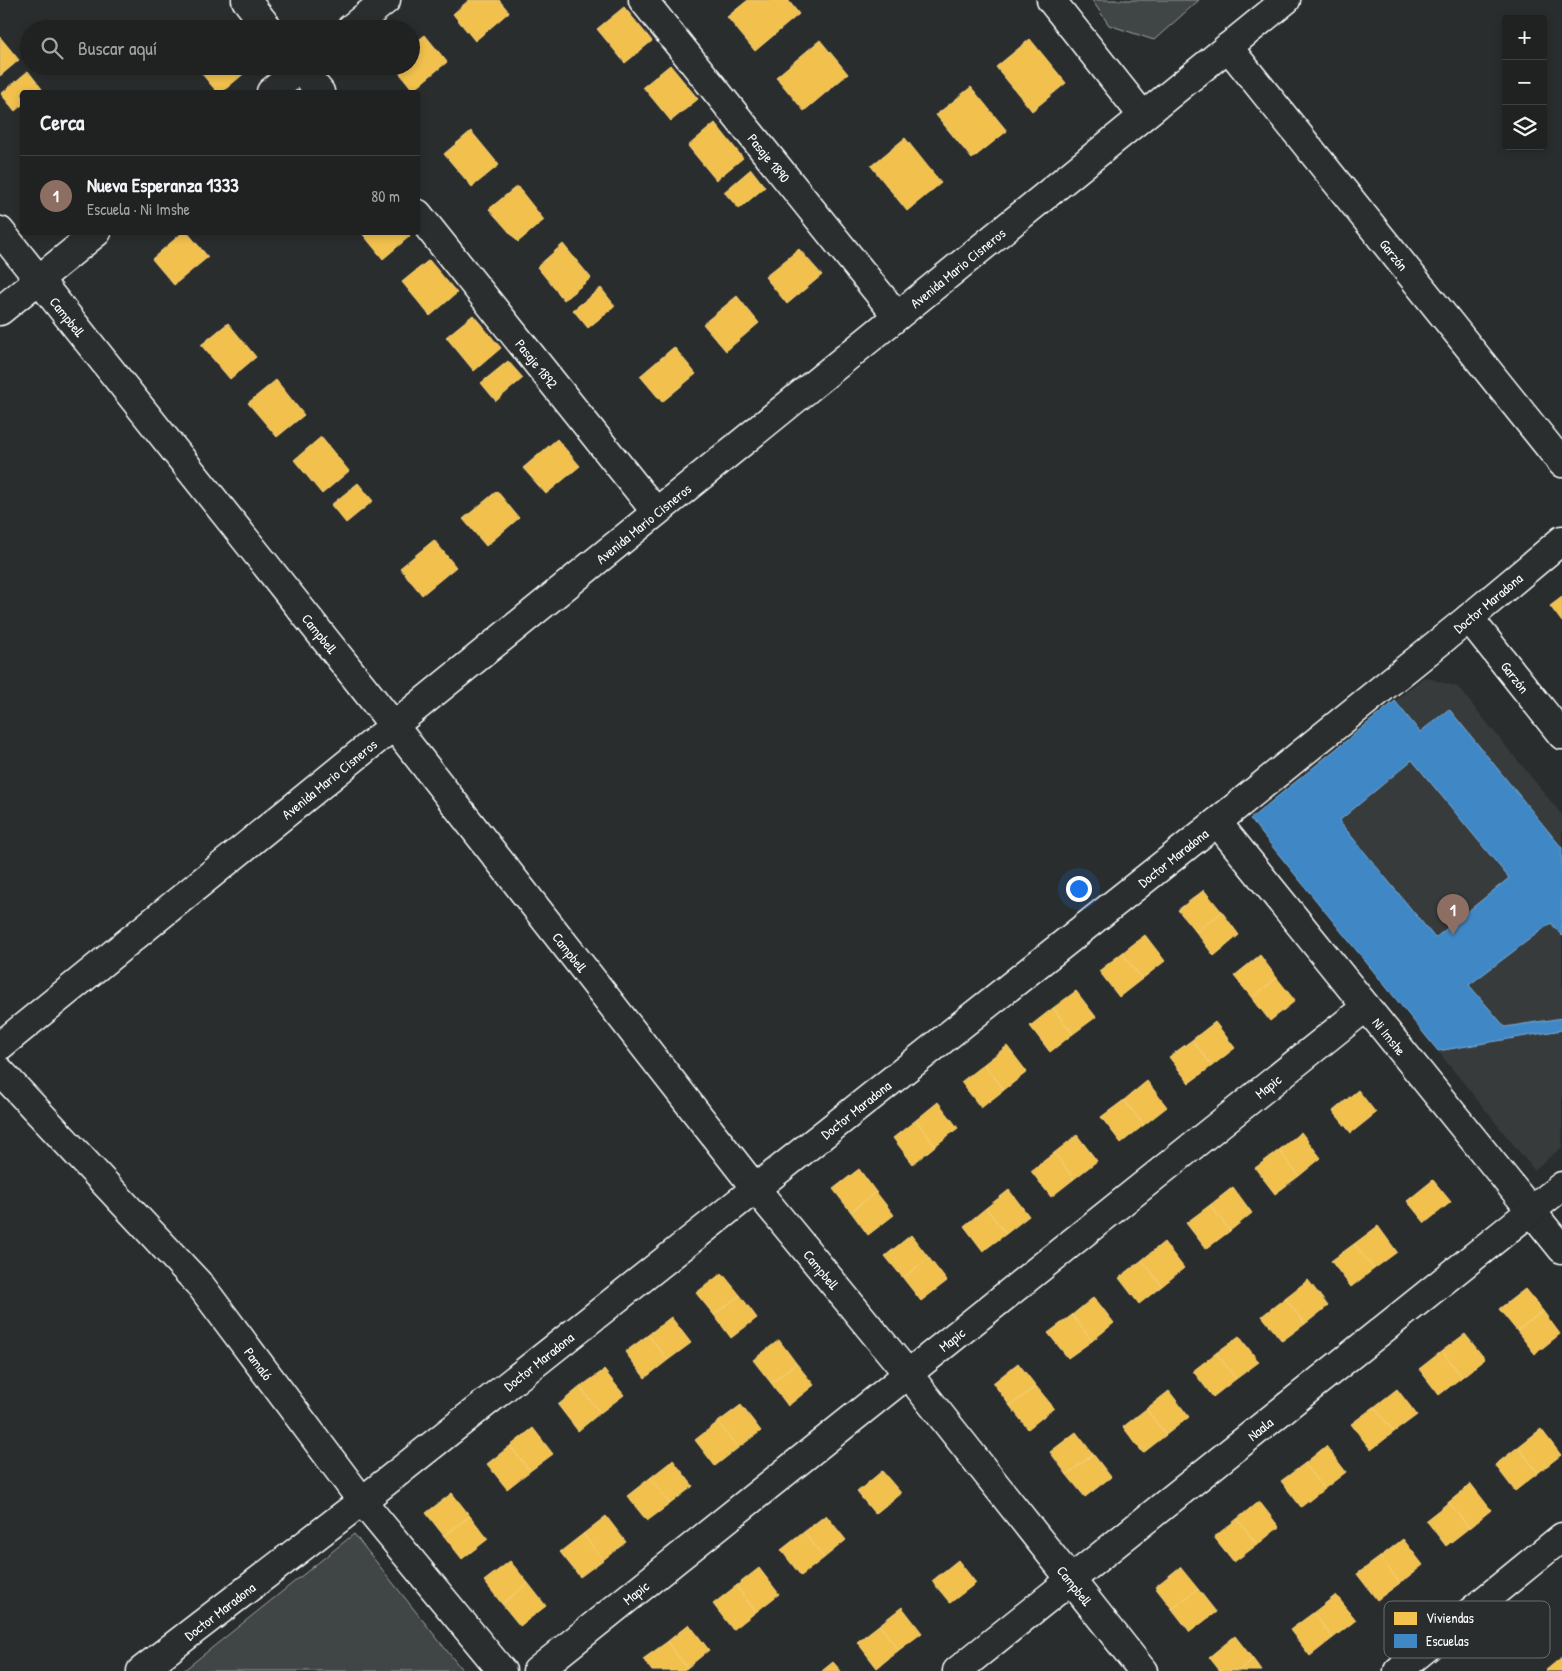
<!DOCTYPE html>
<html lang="es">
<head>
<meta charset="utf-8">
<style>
	:root { --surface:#202222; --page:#2d2f2f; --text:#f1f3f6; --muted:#a2a4a5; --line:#3d3f40; --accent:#b45309 }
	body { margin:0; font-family:"Patrick Hand",sans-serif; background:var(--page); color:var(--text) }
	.controls { position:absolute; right:15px; top:15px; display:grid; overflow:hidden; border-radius:5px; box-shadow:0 2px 8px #0003 }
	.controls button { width:45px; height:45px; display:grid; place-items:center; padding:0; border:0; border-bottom:1px solid var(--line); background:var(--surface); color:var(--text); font:25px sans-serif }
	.you { position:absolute; left:1078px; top:888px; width:18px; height:18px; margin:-12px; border:4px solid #fff; border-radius:50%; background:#1a73e8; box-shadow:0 0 0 8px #1a73e833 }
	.badge { display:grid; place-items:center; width:32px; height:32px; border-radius:50%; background:var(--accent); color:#fff; font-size:16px; font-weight:700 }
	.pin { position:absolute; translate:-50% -41px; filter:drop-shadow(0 1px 2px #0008) }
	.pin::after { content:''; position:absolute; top:26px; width:18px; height:15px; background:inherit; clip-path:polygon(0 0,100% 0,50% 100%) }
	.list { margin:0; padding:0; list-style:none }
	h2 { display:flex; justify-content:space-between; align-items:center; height:65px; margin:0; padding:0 20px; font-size:21px }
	h2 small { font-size:16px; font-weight:400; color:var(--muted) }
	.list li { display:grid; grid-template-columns:32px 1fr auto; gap:15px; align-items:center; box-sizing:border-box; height:80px; padding:0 20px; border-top:1px solid var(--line) }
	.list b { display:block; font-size:19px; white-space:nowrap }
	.list p { margin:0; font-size:16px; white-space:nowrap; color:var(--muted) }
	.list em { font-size:16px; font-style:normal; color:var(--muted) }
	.icon { flex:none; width:28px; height:28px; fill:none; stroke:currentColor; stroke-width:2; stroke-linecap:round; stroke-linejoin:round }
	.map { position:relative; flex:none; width:1562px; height:1671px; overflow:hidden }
	.search { position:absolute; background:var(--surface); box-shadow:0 2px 8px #0003; left:20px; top:20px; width:400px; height:55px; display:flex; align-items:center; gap:12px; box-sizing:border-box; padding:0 18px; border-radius:28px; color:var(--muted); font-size:19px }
	.panel { position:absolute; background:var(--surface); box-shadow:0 2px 8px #0003; left:20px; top:90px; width:400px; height:145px; border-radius:5px }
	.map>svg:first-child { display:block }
	.built { fill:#373a3b }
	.green { fill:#414445; stroke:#a0a2a2 }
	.homes { fill:#f2c14e; stroke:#f6d483 }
	.schools { fill:#3f88c5; stroke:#79acd6; fill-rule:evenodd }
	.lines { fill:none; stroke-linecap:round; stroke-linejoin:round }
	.minor-casing { stroke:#fff; stroke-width:31 }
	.minor { stroke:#2a2d2e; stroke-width:28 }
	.labels { text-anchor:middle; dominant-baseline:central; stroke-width:5; stroke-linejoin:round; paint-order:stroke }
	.street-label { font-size:14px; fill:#fff; stroke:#2a2d2e }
	.key { fill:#2a2d2e; stroke:#6a6c6d; stroke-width:1 }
	.key-label { font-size:14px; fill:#fff }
</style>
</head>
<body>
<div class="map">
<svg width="1562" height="1671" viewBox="0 0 1562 1671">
	<rect width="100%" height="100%" fill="#2a2d2e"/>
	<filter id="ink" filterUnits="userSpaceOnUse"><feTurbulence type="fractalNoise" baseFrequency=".02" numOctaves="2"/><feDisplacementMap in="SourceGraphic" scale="10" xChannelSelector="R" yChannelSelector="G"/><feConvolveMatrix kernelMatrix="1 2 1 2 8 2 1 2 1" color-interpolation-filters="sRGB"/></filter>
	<g filter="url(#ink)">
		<polygon class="built" points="1424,677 1458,687 1562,815 1562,1147 1534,1170 1250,819"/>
		<g class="green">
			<polygon points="1092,0 1199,0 1154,40 1109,25"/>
			<polygon points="354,1534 463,1671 183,1671"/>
		</g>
		<g class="homes">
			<polygon points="469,0 499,0 509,12 475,41 453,14"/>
			<polygon points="748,0 788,0 799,14 755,51 727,17"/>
			<polygon points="624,7 652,41 625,63 597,29"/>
			<polygon points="425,35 447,62 413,90 394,66 411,66 411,46"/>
			<polygon points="0,37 19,60 0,76"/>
			<polygon points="1030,39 1066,83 1032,111 996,67"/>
			<polygon points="820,40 848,74 804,111 776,77"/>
			<polygon points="670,65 698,99 671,121 643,87"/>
			<polygon points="199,66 253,66 222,92 217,92 197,68"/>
			<polygon points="28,71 42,89 39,92 22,92 22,105 15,111 1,94"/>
			<polygon points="971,87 1007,131 972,159 936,115"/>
			<polygon points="715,123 743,158 716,180 688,146"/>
			<polygon points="471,131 499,165 472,187 444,154"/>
			<polygon points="905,138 941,183 907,211 871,166"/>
			<polygon points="751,169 765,187 739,209 724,192"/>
			<polygon points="517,186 544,220 518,242 489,209"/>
			<polygon points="183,232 187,232 208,257 174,285 152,259"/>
			<polygon points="361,232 407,232 410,236 383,259"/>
			<polygon points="563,244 591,278 564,300 537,267"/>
			<polygon points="799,249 822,275 787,304 765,277"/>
			<polygon points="429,260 457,293 430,316 402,282"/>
			<polygon points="601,288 615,306 588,328 573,310"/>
			<polygon points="737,296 759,323 726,351 703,324"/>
			<polygon points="473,315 501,348 474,371 446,337"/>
			<polygon points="228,323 256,357 230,379 201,345"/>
			<polygon points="674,347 696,374 662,402 640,376"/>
			<polygon points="508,361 523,378 496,401 481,383"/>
			<polygon points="276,380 304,415 277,437 248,403"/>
			<polygon points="321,437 349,471 322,494 294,460"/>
			<polygon points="557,439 580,466 546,494 523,468"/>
			<polygon points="358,483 373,501 346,523 331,505"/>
			<polygon points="497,491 519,518 486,546 463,519"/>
			<polygon points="434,540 456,567 422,595 400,568"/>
			<polygon points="1562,597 1562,622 1550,606"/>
			<polygon points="1204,890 1222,912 1196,932 1178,910"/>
			<polygon points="1222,912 1239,935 1214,956 1196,932"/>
			<polygon points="1145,935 1165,961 1142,979 1122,953"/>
			<polygon points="1122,953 1142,979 1119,997 1099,971"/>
			<polygon points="1260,955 1277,978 1252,998 1234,976"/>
			<polygon points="1277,978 1295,1001 1270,1021 1252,998"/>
			<polygon points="1076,991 1096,1017 1073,1034 1053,1008"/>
			<polygon points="1053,1008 1073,1034 1050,1052 1030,1026"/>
			<polygon points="1215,1022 1235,1048 1212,1066 1192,1040"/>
			<polygon points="1192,1040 1212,1066 1189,1083 1169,1057"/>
			<polygon points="1007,1046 1027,1072 1004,1090 984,1064"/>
			<polygon points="984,1064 1004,1090 981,1108 961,1082"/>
			<polygon points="1147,1081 1167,1107 1144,1125 1124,1100"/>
			<polygon points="1358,1090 1376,1113 1351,1133 1333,1111"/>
			<polygon points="1124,1100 1144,1125 1121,1143 1101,1117"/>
			<polygon points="938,1102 958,1128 935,1146 916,1120"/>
			<polygon points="916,1120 935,1146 913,1164 893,1138"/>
			<polygon points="1301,1132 1321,1158 1299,1176 1279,1150"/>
			<polygon points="1077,1135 1097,1161 1074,1179 1054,1153"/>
			<polygon points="1279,1150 1299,1176 1275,1194 1255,1168"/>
			<polygon points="1054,1153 1074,1179 1051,1197 1031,1171"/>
			<polygon points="859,1169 876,1192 851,1212 833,1189"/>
			<polygon points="1433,1180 1451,1202 1425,1223 1407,1201"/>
			<polygon points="1233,1187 1252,1213 1230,1231 1210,1205"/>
			<polygon points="1009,1190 1029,1216 1006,1234 986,1208"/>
			<polygon points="876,1192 894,1215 868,1235 851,1212"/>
			<polygon points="1210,1205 1230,1231 1206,1249 1186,1223"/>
			<polygon points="986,1208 1006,1234 983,1251 964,1226"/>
			<polygon points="1378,1226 1397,1252 1374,1269 1354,1244"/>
			<polygon points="911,1235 929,1258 903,1278 885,1256"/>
			<polygon points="1164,1242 1184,1268 1162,1286 1142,1260"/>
			<polygon points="1354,1244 1374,1269 1351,1287 1331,1261"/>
			<polygon points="929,1258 947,1281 921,1301 903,1278"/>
			<polygon points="1142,1260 1162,1286 1139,1304 1119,1278"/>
			<polygon points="722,1273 740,1295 714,1315 696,1293"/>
			<polygon points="1308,1280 1328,1306 1305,1324 1285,1298"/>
			<polygon points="1525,1289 1543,1311 1517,1331 1499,1309"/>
			<polygon points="740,1295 757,1318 731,1338 714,1315"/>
			<polygon points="1094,1297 1114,1323 1092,1341 1072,1315"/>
			<polygon points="1285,1298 1305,1324 1282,1341 1262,1316"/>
			<polygon points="1543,1311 1560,1334 1535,1354 1517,1331"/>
			<polygon points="1072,1315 1092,1341 1068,1358 1048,1333"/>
			<polygon points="671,1317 691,1343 668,1360 648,1335"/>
			<polygon points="1465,1334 1485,1359 1462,1377 1442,1351"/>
			<polygon points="648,1335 668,1360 645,1378 625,1352"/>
			<polygon points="1239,1336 1259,1362 1236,1379 1216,1353"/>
			<polygon points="779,1340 796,1363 771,1383 753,1360"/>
			<polygon points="1442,1351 1462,1377 1439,1395 1419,1369"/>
			<polygon points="1216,1353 1236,1379 1213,1397 1193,1371"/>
			<polygon points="796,1363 814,1385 788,1406 771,1383"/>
			<polygon points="1018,1363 1036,1386 1010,1406 993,1383"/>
			<polygon points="604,1370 624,1395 600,1413 580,1387"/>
			<polygon points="1036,1386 1054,1408 1028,1429 1010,1406"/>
			<polygon points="580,1387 600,1413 578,1431 558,1405"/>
			<polygon points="1397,1389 1417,1415 1394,1432 1374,1407"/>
			<polygon points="1169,1391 1189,1417 1166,1435 1146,1409"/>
			<polygon points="741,1405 761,1431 738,1448 718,1422"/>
			<polygon points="1374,1407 1394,1432 1371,1450 1351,1424"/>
			<polygon points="1146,1409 1166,1435 1143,1453 1123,1427"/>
			<polygon points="718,1422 738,1448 715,1466 695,1440"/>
			<polygon points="533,1428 553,1454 530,1471 510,1446"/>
			<polygon points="1541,1429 1561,1455 1538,1473 1518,1447"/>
			<polygon points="1076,1432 1093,1454 1067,1475 1050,1452"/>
			<polygon points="510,1446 530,1471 507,1489 487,1464"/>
			<polygon points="1326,1446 1346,1472 1324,1489 1304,1464"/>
			<polygon points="1518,1447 1538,1473 1515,1491 1495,1465"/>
			<polygon points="1093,1454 1111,1477 1085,1497 1067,1475"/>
			<polygon points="673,1460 693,1486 670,1504 650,1478"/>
			<polygon points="1304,1464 1324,1489 1301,1507 1281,1481"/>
			<polygon points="882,1471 901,1493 875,1514 857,1492"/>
			<polygon points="650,1478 670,1504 647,1521 627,1496"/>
			<polygon points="1471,1484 1491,1510 1469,1528 1449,1502"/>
			<polygon points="452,1493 470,1516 444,1536 426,1513"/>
			<polygon points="1259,1501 1279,1527 1257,1545 1237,1519"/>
			<polygon points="1449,1502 1469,1528 1446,1546 1426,1520"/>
			<polygon points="826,1515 846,1540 824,1558 804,1532"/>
			<polygon points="470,1516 488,1539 462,1559 444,1536"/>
			<polygon points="606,1516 626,1542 603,1560 583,1534"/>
			<polygon points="1237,1519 1257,1545 1234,1562 1214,1537"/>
			<polygon points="804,1532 824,1558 801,1576 781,1550"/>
			<polygon points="583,1534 603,1560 580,1577 560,1552"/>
			<polygon points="1403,1539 1423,1565 1400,1583 1380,1557"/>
			<polygon points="1380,1557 1400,1583 1377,1600 1357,1574"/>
			<polygon points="958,1560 976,1583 950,1603 932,1581"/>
			<polygon points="510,1561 528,1583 502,1604 484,1581"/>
			<polygon points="1180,1567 1198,1589 1172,1609 1155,1587"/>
			<polygon points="759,1568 779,1594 756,1612 736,1586"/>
			<polygon points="528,1583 546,1606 520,1626 502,1604"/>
			<polygon points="736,1586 756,1612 733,1630 713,1604"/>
			<polygon points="1198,1589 1216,1612 1190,1632 1172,1609"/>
			<polygon points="1336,1595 1356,1620 1333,1638 1313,1613"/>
			<polygon points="902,1607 922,1633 899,1650 879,1625"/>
			<polygon points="1313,1613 1333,1638 1310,1656 1290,1630"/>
			<polygon points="689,1624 709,1650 687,1668 667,1642"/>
			<polygon points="879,1625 899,1650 877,1668 857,1642"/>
			<polygon points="1235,1636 1253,1659 1238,1671 1220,1671 1209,1657"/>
			<polygon points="667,1642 687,1668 682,1671 652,1671 643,1659"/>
			<polygon points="1562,1657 1562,1671 1545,1671"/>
			<polygon points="1253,1659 1262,1671 1238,1671"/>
			<polygon points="833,1662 841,1671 822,1671"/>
		</g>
		<path class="schools" d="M1395 701 1420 732 1449 709 1562 848V936L1551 923 1469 985 1505 1027 1562 1018V1030L1438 1051 1250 819ZM1412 760 1509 878 1435 938 1339 821Z"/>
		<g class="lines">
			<g class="minor-casing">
				<g id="minor">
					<polyline points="246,0 269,29"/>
					<path id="s1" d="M643 0 897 316"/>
					<polyline points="1051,0 1143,116"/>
					<polyline points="350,29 386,0"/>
					<path id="s2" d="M1228 47 1562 463"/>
					<polyline points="299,66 320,92"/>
					<polyline points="271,92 304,66"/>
					<path id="s3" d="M418 214 656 512"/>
					<path id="s4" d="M0 231 394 726 755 1188 908 1374 1143 1671"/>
					<polyline points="0,311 97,232"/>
					<path id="s5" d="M1469 618 1562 735"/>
					<path id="s6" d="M1217 822 1562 1249"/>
					<path id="s7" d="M0 1046 1286 0"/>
					<path id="s8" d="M0 1071 201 1286 362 1501 502 1671"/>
					<path id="s9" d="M141 1671 362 1501 1217 822 1469 618 1562 540"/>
					<path id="s10" d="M537 1671 1366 1007"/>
					<path id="s11" d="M957 1671 1562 1186"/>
					<polyline points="1398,1671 1562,1537"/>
				</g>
			</g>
			<use href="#minor" class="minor"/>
		</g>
	</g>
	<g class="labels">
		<g class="street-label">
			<text stroke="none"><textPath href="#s1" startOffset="202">Pasaje 1890</textPath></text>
			<text stroke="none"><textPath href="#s2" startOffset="266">Garzón</textPath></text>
			<text stroke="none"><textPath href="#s7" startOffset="1234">Avenida Mario Cisneros</textPath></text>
			<text stroke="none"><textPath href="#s4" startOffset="109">Campbell</textPath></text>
			<text stroke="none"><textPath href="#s3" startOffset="191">Pasaje 1892</textPath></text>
			<text stroke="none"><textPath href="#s7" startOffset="829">Avenida Mario Cisneros</textPath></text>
			<text stroke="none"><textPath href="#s9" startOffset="1719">Doctor Maradona</textPath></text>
			<text stroke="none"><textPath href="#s4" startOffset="514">Campbell</textPath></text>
			<text stroke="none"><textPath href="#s5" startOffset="75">Garzón</textPath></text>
			<text stroke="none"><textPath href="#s7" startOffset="424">Avenida Mario Cisneros</textPath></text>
			<text stroke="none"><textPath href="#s9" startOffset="1314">Doctor Maradona</textPath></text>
			<text stroke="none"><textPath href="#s4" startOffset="919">Campbell</textPath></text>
			<text stroke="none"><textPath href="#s6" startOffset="275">Ni Imshe</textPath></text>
			<text stroke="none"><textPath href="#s10" startOffset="936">Mapic</textPath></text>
			<text stroke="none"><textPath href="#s9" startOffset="909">Doctor Maradona</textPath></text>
			<text stroke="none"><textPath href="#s4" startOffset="1324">Campbell</textPath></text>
			<text stroke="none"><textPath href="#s10" startOffset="531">Mapic</textPath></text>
			<text stroke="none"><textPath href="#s9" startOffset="504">Doctor Maradona</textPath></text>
			<text stroke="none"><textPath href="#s8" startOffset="391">Pamaló</textPath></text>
			<text stroke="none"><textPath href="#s11" startOffset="388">Naala</textPath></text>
			<text stroke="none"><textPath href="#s4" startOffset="1729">Campbell</textPath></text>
			<text stroke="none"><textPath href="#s10" startOffset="126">Mapic</textPath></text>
			<text stroke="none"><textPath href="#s9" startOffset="99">Doctor Maradona</textPath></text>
		</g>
	</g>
	<rect x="1384" y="1601" width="166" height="57" rx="8" class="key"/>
	<rect x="1394" y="1612" width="23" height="13" fill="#f2c14e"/>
	<rect x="1394" y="1634" width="23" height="14" fill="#3f88c5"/>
	<g class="key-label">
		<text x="1426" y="1623">Viviendas</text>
		<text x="1426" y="1646">Escuelas</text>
	</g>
</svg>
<div class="controls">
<button>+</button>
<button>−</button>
<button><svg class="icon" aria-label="layers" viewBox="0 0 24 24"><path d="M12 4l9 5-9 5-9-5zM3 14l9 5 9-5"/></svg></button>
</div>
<div class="you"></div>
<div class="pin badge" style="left:1453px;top:935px;background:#8d6e63">1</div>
<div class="search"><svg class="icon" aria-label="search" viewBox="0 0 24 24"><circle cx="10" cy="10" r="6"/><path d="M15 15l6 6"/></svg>Buscar aquí</div>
<section class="panel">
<h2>Cerca<small></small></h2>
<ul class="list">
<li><span class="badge" style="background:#8d6e63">1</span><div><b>Nueva Esperanza 1333</b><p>Escuela · Ni Imshe</p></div><em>80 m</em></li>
</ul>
</section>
</div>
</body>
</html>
